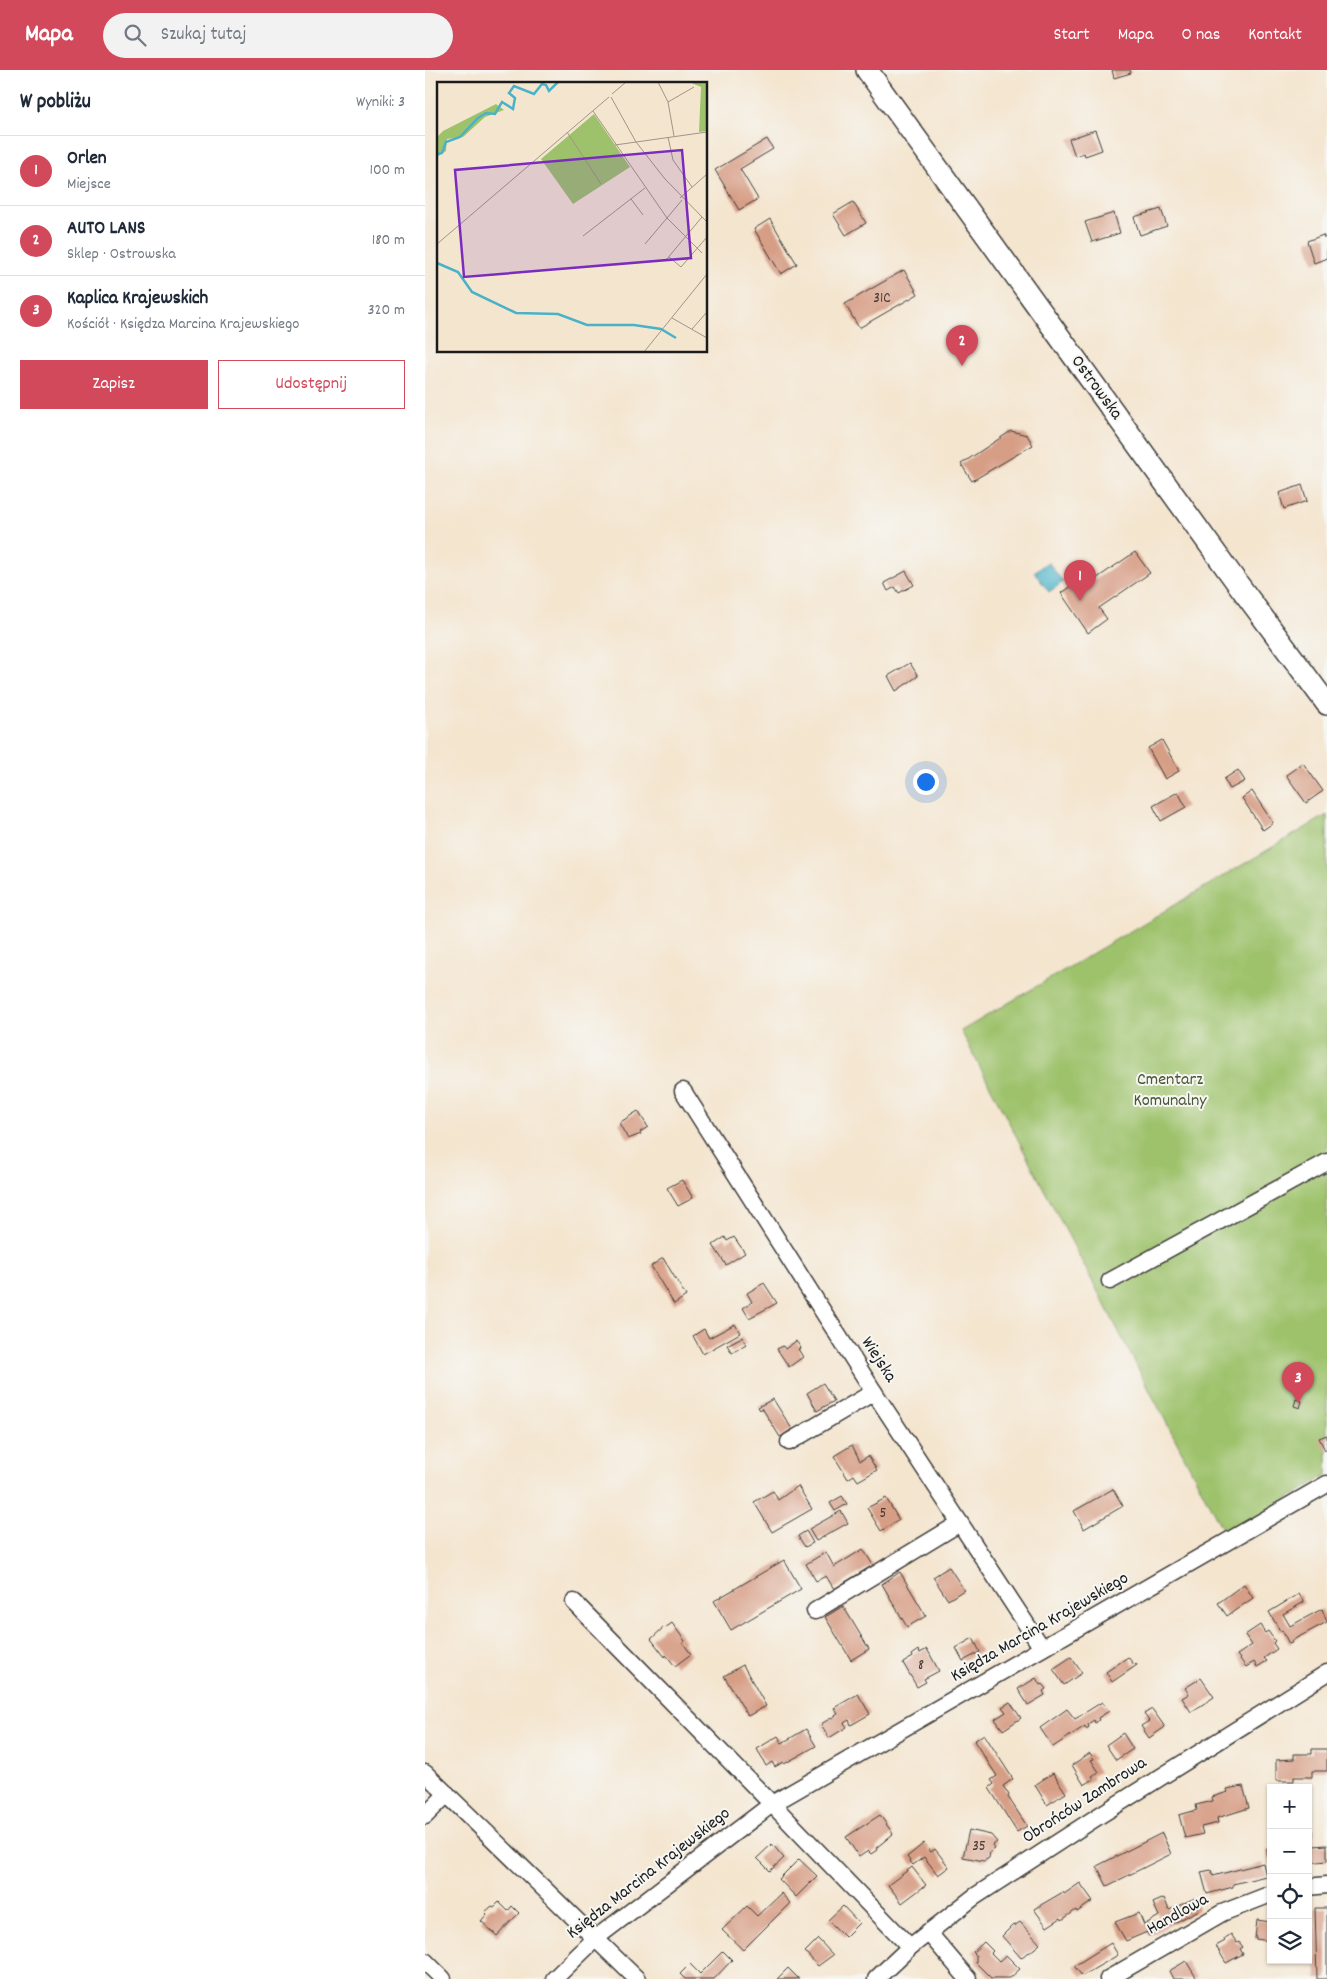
<!DOCTYPE html>
<html lang="pl">
<head>
<meta charset="utf-8">
<style>
	:root { --surface:#fff; --page:#f2f2f3; --text:#1f2937; --muted:#747a83; --line:#e0e1e3; --accent:#d1495b }
	body { margin:0; font-family:Dekko,sans-serif; background:var(--page); color:var(--text) }
	.controls { position:absolute; right:15px; bottom:15px; display:grid; overflow:hidden; border-radius:0px; box-shadow:0 1px 4px #0004 }
	.controls button { width:45px; height:45px; display:grid; place-items:center; padding:0; border:0; border-bottom:1px solid var(--line); background:var(--surface); color:var(--text); font:25px sans-serif }
	.you { position:absolute; left:500px; top:711px; width:18px; height:18px; margin:-12px; border:4px solid #fff; border-radius:50%; background:#1a73e8; box-shadow:0 0 0 8px #1a73e833 }
	.badge { display:grid; place-items:center; width:32px; height:32px; border-radius:50%; background:var(--accent); color:#fff; font-size:16px; font-weight:700 }
	.pin { position:absolute; translate:-50% -41px; filter:drop-shadow(0 1px 2px #0008) }
	.pin::after { content:''; position:absolute; top:26px; width:18px; height:15px; background:inherit; clip-path:polygon(0 0,100% 0,50% 100%) }
	.list { margin:0; padding:0; list-style:none }
	h2 { display:flex; justify-content:space-between; align-items:center; height:65px; margin:0; padding:0 20px; font-size:21px }
	h2 small { font-size:16px; font-weight:400; color:var(--muted) }
	.list li { display:grid; grid-template-columns:32px 1fr auto; gap:15px; align-items:center; box-sizing:border-box; height:70px; padding:0 20px; border-top:1px solid var(--line) }
	.list b { display:block; font-size:19px; white-space:nowrap }
	.list p { margin:0; font-size:16px; white-space:nowrap; color:var(--muted) }
	.list em { font-size:16px; font-style:normal; color:var(--muted) }
	.actions { display:flex; gap:10px; padding:15px 20px }
	.actions a { flex:1; padding:11px 0; border:1px solid var(--accent); border-radius:0px; text-align:center; font-size:18px; color:var(--accent) }
	.actions .main { background:var(--accent); color:#fff }
	.icon { flex:none; width:28px; height:28px; fill:none; stroke:currentColor; stroke-width:2; stroke-linecap:round; stroke-linejoin:round }
	.map { position:relative; flex:none; width:902px; height:1909px; overflow:hidden }
	header { display:flex; align-items:center; gap:30px; box-sizing:border-box; height:70px; padding:0 25px; background:var(--accent); color:#fff }
	header strong { font-size:24px }
	nav { display:flex; gap:28px; margin-inline-start:auto; font-size:18px }
	.search { width:350px; height:45px; background:var(--page); display:flex; align-items:center; gap:12px; box-sizing:border-box; padding:0 18px; border-radius:28px; color:var(--muted); font-size:19px }
	main { display:flex }
	aside { flex:1; background:var(--surface) }
	.map>svg:first-child { display:block }
	.green { fill:#9ec26c; stroke:#5d6f44 }
	.water { fill:#49b2c8; stroke:#326772 }
	.building { fill:#d79e86 }
	.lines { fill:none; stroke-linecap:round; stroke-linejoin:round }
	.minor-casing { stroke:#3c3a37; stroke-width:19 }
	.major-casing { stroke:#3c3a37; stroke-width:24 }
	.minor { stroke:#fff; stroke-width:16 }
	.major { stroke:#fff; stroke-width:21 }
	.labels { text-anchor:middle; dominant-baseline:central; stroke-width:4; stroke-linejoin:round; paint-order:stroke }
	.number-label { font-size:15px; fill:#4b3c36 }
	.street-label { font-size:18px; fill:#1c1c1c; stroke:#f6f6f2 }
	.park-label { font-size:18px; fill:#4a5638; stroke:#f6f6f2 }
	.inset-river { fill:none; stroke:#49b2c8; stroke-width:2.5 }
	.inset-road { fill:none; stroke:#9e9587; stroke-width:1 }
	.view { fill:#7b2cbf; fill-opacity:0.15; stroke:#7b2cbf; stroke-width:2.5 }
	.inset-edge { fill:none; stroke:#1c1c1c; stroke-width:2.5 }
</style>
</head>
<body>
<header>
<strong>Mapa</strong>
<div class="search"><svg class="icon" aria-label="search" viewBox="0 0 24 24"><circle cx="10" cy="10" r="6"/><path d="M15 15l6 6"/></svg>Szukaj tutaj</div>
<nav><a>Start</a><a>Mapa</a><a>O nas</a><a>Kontakt</a></nav>
</header>
<main>
<aside>
<h2>W pobliżu<small>Wyniki: 3</small></h2>
<ul class="list">
<li><span class="badge">1</span><div><b>Orlen</b><p>Miejsce</p></div><em>100 m</em></li>
<li><span class="badge">2</span><div><b>AUTO LANS</b><p>Sklep · Ostrowska</p></div><em>180 m</em></li>
<li><span class="badge">3</span><div><b>Kaplica Krajewskich</b><p>Kościół · Księdza Marcina Krajewskiego</p></div><em>320 m</em></li>
</ul>
<div class="actions"><a class="main">Zapisz</a><a>Udostępnij</a></div>
</aside>
<div class="map">
<svg width="902" height="1909" viewBox="0 0 902 1909">
	<rect width="100%" height="100%" fill="#f6f6f2"/>
	<filter id="ink" filterUnits="userSpaceOnUse"><feTurbulence type="fractalNoise" baseFrequency=".02" numOctaves="2"/><feDisplacementMap in="SourceGraphic" scale="10" xChannelSelector="R" yChannelSelector="G"/><feConvolveMatrix kernelMatrix="1 2 1 2 8 2 1 2 1" color-interpolation-filters="sRGB"/></filter>
	<filter id="wash" filterUnits="userSpaceOnUse"><feTurbulence type="fractalNoise" baseFrequency=".0096" numOctaves="4" result="noise"/><feDisplacementMap in="SourceGraphic" scale="20" xChannelSelector="R" yChannelSelector="G"/><feGaussianBlur stdDeviation="1.12" result="paint"/><feColorMatrix in="noise" values="0 0 0 0 0 0 0 0 0 0 0 0 0 0 0 0 0 1.4 0 .05"/><feComposite in="paint" operator="in"/></filter>
	<g filter="url(#wash)">
		<rect width="100%" height="100%" fill="#f4e5cf"/>
		<polygon class="green" points="902,745 902,1405 801,1466 536,961"/>
		<polygon class="water" points="623,492 638,512 624,522 609,502"/>
		<g id="blocks">
			<g class="building">
				<polygon points="687,0 705,0 706,3 689,8"/>
				<polygon points="670,60 677,80 660,86 659,83 650,86 644,69"/>
				<polygon points="342,69 348,79 315,99 333,129 314,140 290,100"/>
				<polygon points="428,132 441,153 421,165 408,144"/>
				<polygon points="736,139 742,156 715,165 709,147"/>
				<polygon points="689,143 695,163 667,172 660,152"/>
				<polygon points="345,149 372,194 356,204 329,159"/>
				<polygon points="898,165 899,168 902,166 902,188 889,193 882,171"/>
				<polygon points="479,200 493,224 434,258 420,234"/>
				<polygon points="586,361 602,365 608,375 547,411 536,394"/>
				<polygon points="877,415 882,431 859,439 854,423"/>
				<polygon points="710,482 725,503 674,538 682,549 663,563 636,523 654,510 659,517"/>
				<polygon points="481,501 489,515 474,523 470,517 463,521 459,513"/>
				<polygon points="485,593 493,606 471,621 463,606"/>
				<polygon points="737,670 754,701 740,709 723,678"/>
				<polygon points="878,693 898,721 881,733 861,705"/>
				<polygon points="813,700 820,711 805,719 799,709"/>
				<polygon points="827,721 848,753 838,760 817,728"/>
				<polygon points="753,722 761,737 736,751 728,736"/>
				<polygon points="213,1041 223,1057 215,1062 216,1064 203,1069 194,1053"/>
				<polygon points="257,1110 268,1128 253,1136 242,1118"/>
				<polygon points="300,1167 302,1171 309,1167 320,1183 301,1195 288,1175"/>
				<polygon points="238,1188 261,1226 249,1234 226,1196"/>
				<polygon points="339,1213 352,1233 324,1248 318,1238 327,1232 322,1223"/>
				<polygon points="310,1254 315,1263 278,1284 268,1266 279,1259 284,1268"/>
				<polygon points="317,1267 321,1274 307,1283 302,1275"/>
				<polygon points="371,1271 376,1278 373,1279 378,1287 364,1297 352,1279 358,1276 360,1279"/>
				<polygon points="398,1313 409,1331 392,1341 382,1323"/>
				<polygon points="348,1329 367,1359 355,1367 337,1338 335,1340 333,1337"/>
				<polygon points="871,1329 877,1331 875,1338 869,1336"/>
				<polygon points="902,1365 902,1379 900,1380 894,1368"/>
				<polygon points="427,1375 435,1391 443,1386 452,1400 433,1411 429,1405 423,1409 409,1386"/>
				<polygon points="373,1416 387,1439 347,1462 329,1432 348,1421 353,1430"/>
				<polygon points="688,1419 698,1436 659,1459 649,1441"/>
				<polygon points="417,1426 422,1434 410,1441 405,1433"/>
				<polygon points="461,1428 474,1450 456,1461 442,1438"/>
				<polygon points="416,1441 423,1453 391,1471 384,1459"/>
				<polygon points="381,1461 388,1473 380,1477 373,1466"/>
				<polygon points="438,1479 448,1495 409,1519 401,1506 391,1511 381,1494 401,1482 409,1497"/>
				<polygon points="359,1490 376,1519 306,1560 289,1531"/>
				<polygon points="524,1497 539,1520 523,1530 508,1507"/>
				<polygon points="475,1502 501,1546 482,1557 457,1514"/>
				<polygon points="819,1514 828,1528 802,1546 793,1533"/>
				<polygon points="874,1524 879,1532 858,1544 865,1556 897,1539 902,1552 866,1571 867,1573 864,1574 857,1560 855,1561 844,1542"/>
				<polygon points="418,1536 444,1579 426,1590 400,1547"/>
				<polygon points="247,1553 260,1571 258,1573 266,1584 250,1596 241,1585 240,1587 226,1569 239,1557 240,1558"/>
				<polygon points="835,1555 840,1563 843,1561 850,1571 848,1573 852,1579 839,1588 842,1591 832,1597 829,1592 821,1597 812,1585 827,1575 820,1565"/>
				<polygon points="548,1568 555,1582 538,1591 531,1578"/>
				<polygon points="502,1579 514,1601 499,1609 501,1612 492,1617 478,1593 488,1587 487,1585 494,1580 495,1583"/>
				<polygon points="646,1587 657,1603 639,1615 628,1599"/>
				<polygon points="703,1587 709,1595 711,1593 712,1595 687,1612 681,1602"/>
				<polygon points="318,1595 341,1636 323,1646 299,1606"/>
				<polygon points="611,1608 615,1615 617,1614 621,1619 618,1621 620,1625 603,1635 593,1619"/>
				<polygon points="776,1608 789,1627 766,1642 757,1628 764,1624 760,1618"/>
				<polygon points="433,1624 445,1644 426,1655 424,1650 419,1653 422,1657 404,1668 396,1654 413,1644 409,1638"/>
				<polygon points="585,1632 596,1648 578,1660 570,1649 581,1642 577,1637"/>
				<polygon points="677,1632 684,1641 673,1648 674,1650 670,1653 669,1650 663,1654 664,1657 661,1659 660,1656 628,1677 615,1658 642,1639 650,1649"/>
				<polygon points="727,1639 740,1657 724,1668 716,1656 724,1651 719,1644"/>
				<polygon points="381,1659 391,1676 359,1694 358,1692 350,1697 347,1692 341,1696 332,1679 353,1666 357,1673"/>
				<polygon points="698,1663 708,1679 691,1690 681,1675"/>
				<polygon points="559,1664 588,1709 578,1716 584,1725 583,1727 602,1756 592,1762 564,1718 569,1714 566,1710 572,1706 549,1671"/>
				<polygon points="887,1679 902,1679 902,1701 887,1701 887,1707 869,1707 869,1711 851,1711 851,1690 869,1689 869,1684 887,1684"/>
				<polygon points="665,1683 669,1689 666,1690 674,1702 667,1706 669,1709 659,1715 647,1695"/>
				<polygon points="628,1703 641,1723 622,1735 610,1715"/>
				<polygon points="818,1716 824,1738 792,1748 793,1753 776,1757 778,1764 760,1768 754,1745 772,1740 771,1735 788,1731 787,1727 803,1722 802,1719"/>
				<polygon points="455,1745 468,1764 451,1778 452,1780 446,1784 443,1781 434,1787 421,1767"/>
				<polygon points="544,1760 566,1765 572,1772 568,1775 570,1779 565,1782 564,1788 559,1791 538,1787"/>
				<polygon points="883,1760 888,1760 888,1776 902,1775 902,1791 883,1793"/>
				<polygon points="737,1763 746,1784 682,1816 672,1796"/>
				<polygon points="499,1773 506,1782 510,1779 524,1797 513,1805 499,1787 488,1795 482,1787"/>
				<polygon points="347,1774 359,1788 345,1801 332,1788"/>
				<polygon points="842,1779 846,1779 846,1794 843,1794"/>
				<polygon points="374,1789 392,1806 371,1827 354,1809"/>
				<polygon points="838,1793 841,1806 808,1814 808,1817 782,1824 776,1802 786,1800 788,1806"/>
				<polygon points="487,1797 501,1815 477,1833 463,1815"/>
				<polygon points="655,1813 668,1831 652,1842 651,1840 637,1850 636,1848 622,1857 609,1839 638,1822 639,1824"/>
				<polygon points="356,1823 365,1833 318,1880 297,1860 322,1836 332,1846"/>
				<polygon points="739,1828 744,1840 770,1828 774,1840 724,1866 722,1862 701,1871 690,1852 714,1843 719,1855 734,1846 728,1833"/>
				<polygon points="74,1832 83,1841 87,1836 94,1843 72,1866 56,1851 62,1844 60,1842 67,1836 69,1837"/>
				<polygon points="418,1836 434,1853 420,1867 403,1850"/>
				<polygon points="890,1838 902,1838 902,1909 892,1909"/>
				<polygon points="832,1850 846,1852 846,1871 830,1869"/>
				<polygon points="595,1852 615,1874 604,1883 603,1882 596,1888 577,1866 588,1855 589,1856"/>
				<polygon points="806,1864 812,1873 814,1872 818,1877 815,1879 818,1884 801,1893 791,1876 800,1871 799,1869"/>
				<polygon points="393,1869 408,1885 393,1896 380,1882"/>
				<polygon points="559,1872 568,1881 566,1883 574,1891 581,1885 595,1899 585,1908 566,1908 551,1893 551,1885 548,1882"/>
				<polygon points="686,1873 693,1885 657,1906 649,1896"/>
				<polygon points="298,1881 307,1890 289,1909 260,1909 255,1904 265,1894 275,1904"/>
				<polygon points="761,1891 772,1909 748,1909 744,1901"/>
				<polygon points="363,1898 374,1909 352,1909"/>
			</g>
		</g>
	</g>
	<g filter="url(#ink)">
		<use href="#blocks" fill-opacity="0" stroke="#3c3a37" stroke-width="1"/>
		<g class="lines">
			<g class="minor-casing">
				<g id="minor">
					<polyline points="258,1021 449,1322 617,1578"/>
					<polyline points="685,1211 902,1092"/>
					<polyline points="364,1372 449,1322"/>
					<polyline points="390,1541 535,1453"/>
					<polyline points="0,1703 212,1909"/>
					<polyline points="0,1746 22,1724"/>
					<polyline points="883,1817 902,1815"/>
					<polyline points="503,1862 543,1909"/>
					<polyline points="485,1877 347,1734 902,1414"/>
					<polyline points="0,1891 18,1909"/>
					<polyline points="129,1909 171,1868 347,1734 149,1532"/>
					<polyline points="451,1909 485,1877 549,1827 672,1747 902,1603"/>
					<polyline points="683,1909 797,1843 846,1824"/>
				</g>
			</g>
			<g class="major-casing">
				<polyline id="major" points="442,0 810,510 902,634"/>
			</g>
			<use href="#minor" class="minor"/>
			<use href="#major" class="major"/>
		</g>
	</g>
	<g class="labels">
		<g class="number-label">
			<text x="457" y="229">31C</text>
			<text x="458" y="1444">5</text>
			<text x="496" y="1596">8</text>
			<text x="554" y="1777">35</text>
		</g>
		<g class="street-label">
			<text transform="translate(671 318) rotate(54)">Ostrowska</text>
			<text transform="translate(453 1290) rotate(57)">Wiejska</text>
			<text transform="translate(615 1558) rotate(-30)">Księdza Marcina Krajewskiego</text>
			<text transform="translate(660 1731) rotate(-33)">Obrońców Zambrowa</text>
			<text transform="translate(224 1804) rotate(-38)">Księdza Marcina Krajewskiego</text>
			<text transform="translate(753 1845) rotate(-29)">Handlowa</text>
		</g>
		<g class="park-label">
			<text x="745" y="1010">Cmentarz<tspan x="745" dy="21">Komunalny</tspan></text>
		</g>
	</g>
	<g transform="translate(12 12)">
		<rect width="270" height="270" fill="#f4e5cf"/>
		<path d="M252 0H270V49L262 50 264 5ZM59 22 67 28 48 35 26 55 10 57 9 69 0 75V55L6 49ZM157 32 193 85 136 122 104 77Z" fill="#9ec26c"/>
		<path class="inset-river" d="M0 72 5 71 9 60 23 55 41 36 49 31 58 32 65 20 76 27 78 16 72 11 77 4 97 12 105 2 109 3 112 9 121 0M0 181 21 190 35 210 79 231 121 232 150 243H197L224 247 239 256"/>
		<path class="inset-road" d="M221 0 231 20 237 54M175 12 189 0M174 15 199 60 228 97 270 140M231 20 257 5M156 29 230 136 245 118M130 50 164 102M231 55 236 78 255 105M178 63 270 50M243 116 270 92M194 117 206 133M146 154 208 106M0 162 172 15M208 162 230 136 265 171M232 175 244 185 270 155M229 178 265 135M235 236 270 256M255 247 270 230M207 270 270 192"/>
		<path class="view" d="M245 68 254 176 27 195 18 88Z"/>
		<rect width="270" height="270" class="inset-edge"/>
	</g>
</svg>
<div class="controls">
<button>+</button>
<button>−</button>
<button><svg class="icon" aria-label="locate" viewBox="0 0 24 24"><circle cx="12" cy="12" r="6"/><path d="M12 2v4M12 18v4M2 12h4M18 12h4"/></svg></button>
<button><svg class="icon" aria-label="layers" viewBox="0 0 24 24"><path d="M12 4l9 5-9 5-9-5zM3 14l9 5 9-5"/></svg></button>
</div>
<div class="you"></div>
<div class="pin badge" style="left:655px;top:531px">1</div>
<div class="pin badge" style="left:537px;top:296px">2</div>
<div class="pin badge" style="left:873px;top:1333px">3</div>
</div>
</main>
</body>
</html>
